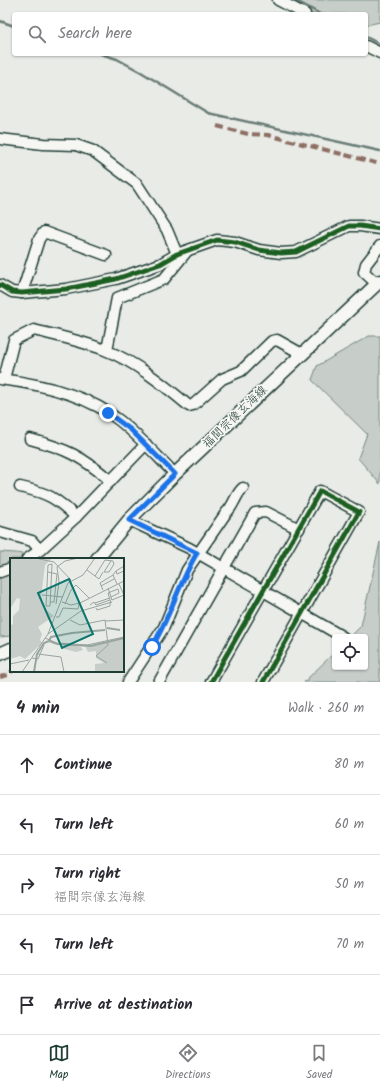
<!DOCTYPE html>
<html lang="en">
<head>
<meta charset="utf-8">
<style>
	:root { --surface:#fff; --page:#f7f7f7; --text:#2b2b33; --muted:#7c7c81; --line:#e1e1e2; --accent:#1f3d34 }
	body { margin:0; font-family:Kalam,"Klee One",sans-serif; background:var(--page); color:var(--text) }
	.controls { position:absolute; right:12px; bottom:12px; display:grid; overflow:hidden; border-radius:4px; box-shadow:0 1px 3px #0004 }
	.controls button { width:36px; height:36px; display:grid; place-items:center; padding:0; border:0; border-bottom:1px solid var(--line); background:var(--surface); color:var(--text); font:20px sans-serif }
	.stop { position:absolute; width:12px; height:12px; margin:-9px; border:3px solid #1a73e8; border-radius:50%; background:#fff }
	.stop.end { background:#1a73e8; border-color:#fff; box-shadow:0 1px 4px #0008 }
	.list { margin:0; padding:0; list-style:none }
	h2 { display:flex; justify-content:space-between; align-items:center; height:52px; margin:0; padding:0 16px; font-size:17px }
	h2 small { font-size:13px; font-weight:400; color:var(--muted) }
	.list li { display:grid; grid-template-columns:26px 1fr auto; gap:12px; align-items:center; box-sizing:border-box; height:60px; padding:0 16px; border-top:1px solid var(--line) }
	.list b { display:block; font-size:15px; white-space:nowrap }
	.list p { margin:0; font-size:13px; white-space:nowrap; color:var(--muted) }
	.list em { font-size:13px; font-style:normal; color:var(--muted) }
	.icon { flex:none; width:22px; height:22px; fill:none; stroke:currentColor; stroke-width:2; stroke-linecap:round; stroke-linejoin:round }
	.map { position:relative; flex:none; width:380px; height:682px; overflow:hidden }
	.search { position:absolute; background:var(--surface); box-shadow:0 1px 3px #0004; left:12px; right:12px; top:12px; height:44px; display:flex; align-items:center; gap:10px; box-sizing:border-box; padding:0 14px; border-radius:4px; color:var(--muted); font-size:15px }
	.sheet { height:352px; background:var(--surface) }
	nav { display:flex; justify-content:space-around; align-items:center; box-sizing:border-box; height:56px; border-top:1px solid var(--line); background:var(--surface); font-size:11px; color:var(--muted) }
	nav a { display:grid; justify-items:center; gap:2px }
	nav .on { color:var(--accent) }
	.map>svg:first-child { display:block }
	.green { fill:#c7cec9; stroke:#73867e }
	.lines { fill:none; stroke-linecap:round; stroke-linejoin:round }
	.stream { stroke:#687c75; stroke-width:2.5 }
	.minor-casing { stroke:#1f3d34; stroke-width:13 }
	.major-casing { stroke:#1f3d34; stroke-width:15 }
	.minor { stroke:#f6f6f2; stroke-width:10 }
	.major { stroke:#f6f6f2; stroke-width:12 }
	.quiet { stroke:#8d6e63; stroke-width:4; stroke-dasharray:8 4; stroke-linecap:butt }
	.cycleway-casing { stroke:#f6f6f2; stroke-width:8 }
	.cycleway { stroke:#1b5e20; stroke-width:5 }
	.route { stroke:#1a73e8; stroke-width:5 }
	.labels { text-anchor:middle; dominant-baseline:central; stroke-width:3.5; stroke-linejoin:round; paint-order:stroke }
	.street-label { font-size:12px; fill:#1f3d34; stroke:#f6f6f2 }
	.inset-river { fill:none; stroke:#99a6a0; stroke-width:2 }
	.inset-road { fill:none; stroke:#98a59f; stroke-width:1 }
	.view { fill:#0f766e; fill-opacity:0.15; stroke:#0f766e; stroke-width:2 }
	.inset-edge { fill:none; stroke:#1f3d34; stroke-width:2 }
</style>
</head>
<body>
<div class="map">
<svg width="380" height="682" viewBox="0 0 380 682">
	<rect width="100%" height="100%" fill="#e9ebe7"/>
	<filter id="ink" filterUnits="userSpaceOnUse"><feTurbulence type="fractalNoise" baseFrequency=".025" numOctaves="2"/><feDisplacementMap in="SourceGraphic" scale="8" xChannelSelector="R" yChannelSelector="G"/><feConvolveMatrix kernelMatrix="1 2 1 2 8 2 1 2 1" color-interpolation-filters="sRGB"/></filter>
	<g filter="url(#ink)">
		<g class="green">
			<polygon points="292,0 380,0 380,22 366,25 366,14 313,14"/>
			<polygon points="369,336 380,336 380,484 358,458 367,434 312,380 317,366"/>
			<polygon points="380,542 380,682 304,682 335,652 335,667 365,667 365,637 350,637 361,626"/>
			<path d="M0 552C12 553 24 552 34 559H11V636L0 637Z"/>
		</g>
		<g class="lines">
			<g class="stream">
				<polyline points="295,0 320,14"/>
				<polyline points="0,21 14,26"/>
				<polyline points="366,37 380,44"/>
				<polyline points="101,54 117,59 141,72 208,113 380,151"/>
			</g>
			<g class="minor-casing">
				<g id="minor">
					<polyline points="278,0 305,14"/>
					<polyline points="366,46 380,53"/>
					<polyline points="0,139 43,144 76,145 93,151 137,184 167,230 177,254"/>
					<polyline points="377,284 364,272 366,264 380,246"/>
					<polyline points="0,285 12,292 22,293 66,289 116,279 160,264 177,254 217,240 235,242 259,250 281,253 296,252 349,226 360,226 380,229"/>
					<polyline points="22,293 39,239 44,232 106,255"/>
					<polyline points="107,350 117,298 164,279 187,251"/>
					<path d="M0 379C41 384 88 395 120 421 140 437 157 456 175 474"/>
					<path d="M4 379 14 340 34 330C58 336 82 341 105 350 136 362 164 385 189 406L193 405 222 379 241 371 272 341 277 340 302 354"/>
					<path d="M30 439C67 449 81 456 111 481"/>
					<path d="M20 487C48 493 56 498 76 517"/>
					<polyline points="129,520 189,548 343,637"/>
					<polyline points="0,532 32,541 40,550"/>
					<polyline points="27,559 40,550 76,517 146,444"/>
					<polyline points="0,572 11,568"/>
					<path d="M128 682 164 627 187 570 226 513C234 506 235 495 243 488"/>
					<polyline points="159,682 255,513 266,512 299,529"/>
					<polyline points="211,682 320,491 359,512 263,682"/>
				</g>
			</g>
			<g class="major-casing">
				<g id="major">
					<polyline points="97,559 129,520 175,474 380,281"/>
					<polyline points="0,654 11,649"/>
				</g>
			</g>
			<use href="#minor" class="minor"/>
			<use href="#major" class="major"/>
			<g class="quiet">
				<polyline points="217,126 248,134 268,135 380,164"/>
				<polyline points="0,677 8,675 12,671"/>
			</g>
			<g class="cycleway-casing">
				<g id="cycleway">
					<polyline points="0,285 12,292 22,293 66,289 116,279 160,264 177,254 217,240 235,242 259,250 281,253 296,252 349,226 360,226 380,229"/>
					<polyline points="211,682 320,491 359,512 263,682"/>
				</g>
			</g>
			<use href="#cycleway" class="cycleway"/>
		</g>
	</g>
	<g class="lines" filter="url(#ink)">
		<path class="route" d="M108 413 131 430 175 474 129 520 197 553C179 583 170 617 152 647"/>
	</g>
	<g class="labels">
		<g class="street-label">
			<text transform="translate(235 417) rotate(-44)">福間宗像玄海線</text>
		</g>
	</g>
	<g transform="translate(10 558)">
		<rect width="114" height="114" fill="#e9ebe7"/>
		<path d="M0 0H42L35 7 31 39 35 51 44 58 28 69 32 76 30 82 32 85 15 101 10 98 0 101V68L3 66V58L9 52 10 41 7 40 0 51ZM114 80V114H85V106L94 105 86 100V93L78 94 75 88ZM56 86 71 89 73 92 66 94 51 90Z" fill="#c7cec9"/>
		<path class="inset-river" d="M97 70 110 72M95 72 62 75 41 79 39 83 47 86 81 88 114 80M24 114 27 96 34 85 39 83"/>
		<path class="inset-road" d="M25 0 44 4 61 22M42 6 40 48H36L38 7ZM114 8 106 13 107 16 114 13M77 12 89 21 93 14M106 13 103 17 107 26M38 14 47 16 44 44H40M85 18 95 2 103 3 104 6 99 14H94L101 3M109 26 114 37M91 28 104 21M98 30 102 42 114 37M93 32 90 25 103 17M32 37 53 39M101 39 109 35 108 31 98 35 101 45M52 44 61 47 70 45 114 23M85 45 100 40M46 46 49 24 47 9 55 3 68 0M55 46 61 32 66 27 79 40M80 47 84 44 86 47 100 42M86 50 87 52 100 48V45M46 59H49L53 50 68 51 69 46M60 62 70 67 95 62 98 87 86 98 97 105M95 63 114 62M38 76 71 53 102 44M35 80 47 85 77 87 114 79M28 96 51 99 54 114M22 100 28 101 34 87 33 85M0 106 19 102M12 114 38 76 58 25 73 17 85 0"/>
		<path class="view" d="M59 21 83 76 52 90 28 35Z"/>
		<rect width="114" height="114" class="inset-edge"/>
	</g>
</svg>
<div class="controls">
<button><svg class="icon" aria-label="locate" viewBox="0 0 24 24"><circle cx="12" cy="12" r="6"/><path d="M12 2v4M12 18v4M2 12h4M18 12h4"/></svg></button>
</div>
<div class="stop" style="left:152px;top:647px"></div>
<div class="stop end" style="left:108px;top:413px"></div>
<div class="search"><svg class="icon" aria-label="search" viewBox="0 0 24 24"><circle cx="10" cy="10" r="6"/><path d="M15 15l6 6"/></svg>Search here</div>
</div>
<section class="sheet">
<h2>4 min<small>Walk · 260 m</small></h2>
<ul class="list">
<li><svg class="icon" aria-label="ahead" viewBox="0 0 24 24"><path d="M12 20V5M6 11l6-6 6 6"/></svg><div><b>Continue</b></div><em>80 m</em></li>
<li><svg class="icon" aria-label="left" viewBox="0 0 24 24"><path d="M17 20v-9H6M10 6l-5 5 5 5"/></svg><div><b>Turn left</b></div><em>60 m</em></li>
<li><svg class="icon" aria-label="right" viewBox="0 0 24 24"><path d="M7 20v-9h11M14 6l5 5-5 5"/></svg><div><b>Turn right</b><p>福間宗像玄海線</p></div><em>50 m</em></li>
<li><svg class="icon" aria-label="left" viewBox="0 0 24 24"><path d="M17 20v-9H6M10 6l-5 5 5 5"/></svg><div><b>Turn left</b></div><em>70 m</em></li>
<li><svg class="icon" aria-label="arrive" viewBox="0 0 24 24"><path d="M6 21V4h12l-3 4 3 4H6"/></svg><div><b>Arrive at destination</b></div></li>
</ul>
</section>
<nav>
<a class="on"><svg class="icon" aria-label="map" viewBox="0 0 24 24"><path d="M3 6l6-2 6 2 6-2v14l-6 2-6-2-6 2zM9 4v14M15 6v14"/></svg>Map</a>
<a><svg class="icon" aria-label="directions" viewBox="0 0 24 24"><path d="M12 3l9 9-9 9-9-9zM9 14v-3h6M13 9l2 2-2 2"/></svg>Directions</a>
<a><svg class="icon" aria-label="saved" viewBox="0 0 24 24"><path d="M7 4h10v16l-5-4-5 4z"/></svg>Saved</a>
</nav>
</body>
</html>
